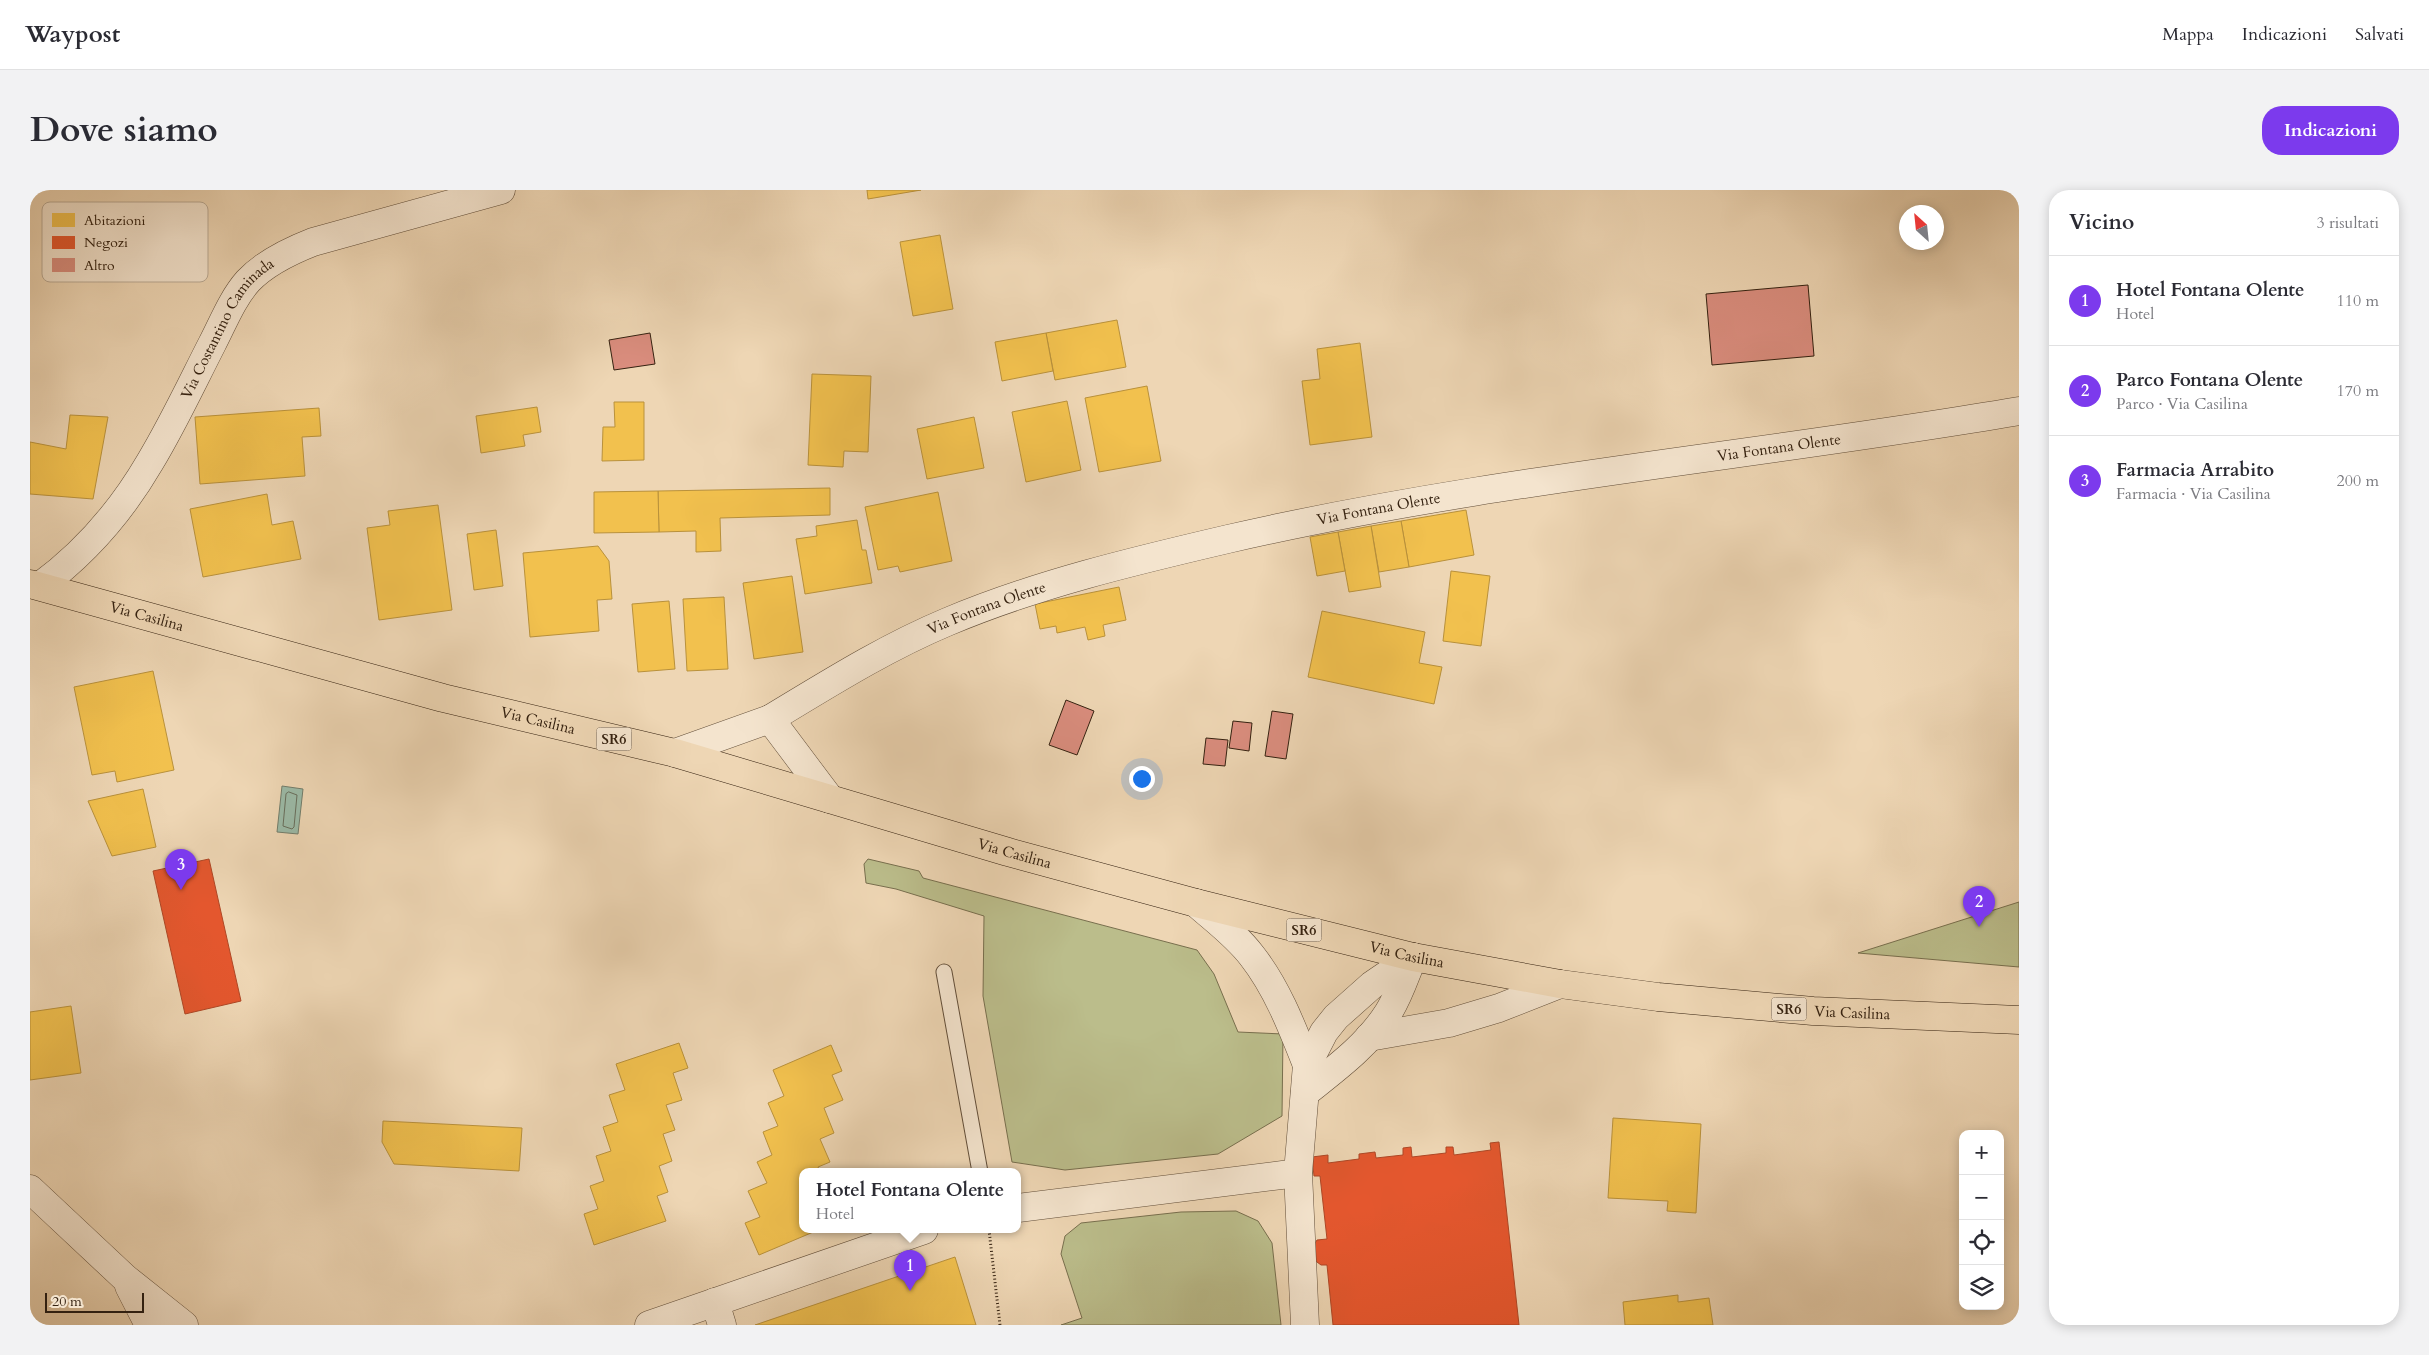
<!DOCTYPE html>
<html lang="it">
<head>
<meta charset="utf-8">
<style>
	:root { --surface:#fff; --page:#f2f2f3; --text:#2b2b33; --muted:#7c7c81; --line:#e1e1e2; --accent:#7c3aed }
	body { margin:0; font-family:Cardo,serif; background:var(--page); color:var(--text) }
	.controls { position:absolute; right:15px; bottom:15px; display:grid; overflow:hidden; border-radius:10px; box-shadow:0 2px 12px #0003 }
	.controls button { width:45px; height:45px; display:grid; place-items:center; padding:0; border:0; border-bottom:1px solid var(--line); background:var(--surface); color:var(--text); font:25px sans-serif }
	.compass { position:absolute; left:1869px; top:15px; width:45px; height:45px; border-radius:50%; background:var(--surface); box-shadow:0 2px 12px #0003; rotate:333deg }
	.scale { position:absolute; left:15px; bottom:12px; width:99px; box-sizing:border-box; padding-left:5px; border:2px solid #342110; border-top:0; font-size:14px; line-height:18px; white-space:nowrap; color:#342110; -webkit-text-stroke:4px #f4e4ce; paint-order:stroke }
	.you { position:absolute; left:1111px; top:588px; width:18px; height:18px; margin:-12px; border:4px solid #fff; border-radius:50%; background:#1a73e8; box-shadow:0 0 0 8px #1a73e833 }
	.badge { display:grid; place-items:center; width:32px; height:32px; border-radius:50%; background:var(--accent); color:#fff; font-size:16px; font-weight:700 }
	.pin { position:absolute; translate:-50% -41px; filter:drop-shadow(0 1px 2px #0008) }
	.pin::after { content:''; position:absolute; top:26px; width:18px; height:15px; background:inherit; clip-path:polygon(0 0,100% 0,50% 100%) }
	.popup { position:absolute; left:769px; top:978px; width:222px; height:65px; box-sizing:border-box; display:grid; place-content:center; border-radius:10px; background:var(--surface); filter:drop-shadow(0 1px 4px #0005); font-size:16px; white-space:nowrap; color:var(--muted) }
	.popup b { font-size:19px; color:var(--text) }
	.popup::after { content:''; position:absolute; left:50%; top:100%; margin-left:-10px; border:10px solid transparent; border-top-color:var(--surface) }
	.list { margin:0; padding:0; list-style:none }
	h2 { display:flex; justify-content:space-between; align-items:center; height:65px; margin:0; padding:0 20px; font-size:21px }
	h2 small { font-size:16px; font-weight:400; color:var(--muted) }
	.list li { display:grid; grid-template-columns:32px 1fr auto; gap:15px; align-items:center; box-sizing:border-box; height:90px; padding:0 20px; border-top:1px solid var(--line) }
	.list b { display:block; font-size:19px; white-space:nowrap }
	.list p { margin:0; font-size:16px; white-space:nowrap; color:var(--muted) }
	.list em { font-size:16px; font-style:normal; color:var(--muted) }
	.icon { flex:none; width:28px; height:28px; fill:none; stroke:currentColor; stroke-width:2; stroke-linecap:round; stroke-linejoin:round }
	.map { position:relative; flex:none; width:1989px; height:1135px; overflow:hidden; border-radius:20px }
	header { display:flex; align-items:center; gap:30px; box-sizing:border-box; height:70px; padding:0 25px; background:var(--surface); border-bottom:1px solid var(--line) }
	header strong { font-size:24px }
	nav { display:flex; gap:28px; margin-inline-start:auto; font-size:18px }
	.intro { display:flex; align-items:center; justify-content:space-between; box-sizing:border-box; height:120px; padding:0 30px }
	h1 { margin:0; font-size:35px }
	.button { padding:12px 22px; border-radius:20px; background:var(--accent); color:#fff; font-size:18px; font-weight:700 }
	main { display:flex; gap:30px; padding:0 30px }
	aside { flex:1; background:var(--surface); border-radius:20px; box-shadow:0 2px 12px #0003 }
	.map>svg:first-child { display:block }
	.green { fill:#bbbd8b; stroke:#786f4e }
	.water { fill:#9bbaa7; stroke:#727d6b }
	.homes { fill:#f2c14e; stroke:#b9913b }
	.shops { fill:#e4572e; stroke:#af4725 }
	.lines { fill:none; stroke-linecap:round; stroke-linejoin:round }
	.shore { stroke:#686e5c; stroke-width:1 }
	.building { fill:#da8d7e; stroke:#342110 }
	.lane-casing { stroke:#624e39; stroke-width:17 }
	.street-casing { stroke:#624e39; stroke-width:29 }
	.primary-casing { stroke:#342110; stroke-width:29 }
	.path { stroke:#342110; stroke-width:3; stroke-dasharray:1 2.5; stroke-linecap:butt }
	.lane { stroke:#f4e4ce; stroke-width:15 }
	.street { stroke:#f4e4ce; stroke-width:28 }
	.primary { stroke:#eed6b4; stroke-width:28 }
	.labels { text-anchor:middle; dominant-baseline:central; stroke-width:5; stroke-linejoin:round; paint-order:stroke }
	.shield { fill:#f4e4ce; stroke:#6e5c49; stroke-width:1 }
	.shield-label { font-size:14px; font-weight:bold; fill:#342110 }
	.street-label { font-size:15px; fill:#342110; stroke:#f4e4ce }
	.key { fill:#f4e4ce; stroke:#baaa95; stroke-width:1 }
	.key-label { font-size:14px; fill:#342110 }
</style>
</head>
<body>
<header>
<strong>Waypost</strong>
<nav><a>Mappa</a><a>Indicazioni</a><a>Salvati</a></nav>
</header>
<div class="intro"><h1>Dove siamo</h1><a class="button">Indicazioni</a></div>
<main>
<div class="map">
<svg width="1989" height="1135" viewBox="0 0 1989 1135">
	<rect width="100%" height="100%" fill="#eed6b4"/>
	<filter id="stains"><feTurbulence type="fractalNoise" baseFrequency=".004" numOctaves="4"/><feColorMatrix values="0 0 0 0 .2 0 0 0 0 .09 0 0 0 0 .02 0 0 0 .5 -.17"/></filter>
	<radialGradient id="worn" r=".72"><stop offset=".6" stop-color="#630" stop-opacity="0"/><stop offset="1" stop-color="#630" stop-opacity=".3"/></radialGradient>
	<g class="green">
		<polygon points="838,669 889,681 893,688 1167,760 1184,784 1208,842 1253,844 1252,926 1188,964 1035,980 982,972 953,806 954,726 866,699 836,693 834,674"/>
		<polygon points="1989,712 1989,777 1828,763"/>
		<polygon points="1206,1021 1228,1031 1242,1053 1251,1135 1031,1135 1052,1128 1031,1064 1035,1046 1051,1033 1151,1022"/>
	</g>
	<polygon class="water" points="252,596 273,599 268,644 247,642"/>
	<g class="homes">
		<polygon points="837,0 891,0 838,9"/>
		<polygon points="910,45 923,119 883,126 870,52"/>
		<polygon points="1087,130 1096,177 1025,190 1016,143"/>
		<polygon points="1016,143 1023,181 972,191 965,152"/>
		<polygon points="1330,153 1342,247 1280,255 1272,191 1290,189 1287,159"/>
		<polygon points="782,184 841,186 838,262 814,261 813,277 778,275"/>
		<polygon points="1117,196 1131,271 1069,282 1055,208"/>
		<polygon points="1037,211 1051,280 996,292 982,222"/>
		<polygon points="584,212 614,212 614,270 572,271 573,237 585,237"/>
		<polygon points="507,217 511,242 493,245 495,256 451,263 446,226"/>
		<polygon points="289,218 291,246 272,247 275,286 170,294 165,227"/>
		<polygon points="40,225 78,227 63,309 0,304 0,252 36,259"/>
		<polygon points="944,227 954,278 897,289 887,239"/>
		<polygon points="800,298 800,325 690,328 691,361 666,362 666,341 629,342 628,301"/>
		<polygon points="628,301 629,342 564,343 564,302"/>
		<polygon points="908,302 922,371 870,382 868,376 848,380 835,317"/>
		<polygon points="237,304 242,335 263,331 271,369 173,387 160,319"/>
		<polygon points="408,315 422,420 349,430 337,338 360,335 358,321"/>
		<polygon points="1436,320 1444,365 1379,377 1371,331"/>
		<polygon points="827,330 832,360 836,360 842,393 775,404 766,349 787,346 786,336"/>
		<polygon points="1371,331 1379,377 1349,382 1341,336"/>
		<polygon points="1341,336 1351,397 1319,402 1308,342"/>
		<polygon points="466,340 473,396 444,400 437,344"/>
		<polygon points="1308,342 1315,381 1287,386 1280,347"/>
		<polygon points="568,356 579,371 582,409 567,410 569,441 500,447 493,363"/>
		<polygon points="1421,381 1460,386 1451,456 1413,451"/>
		<polygon points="762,386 773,462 724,469 713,393"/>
		<polygon points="1089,397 1096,430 1073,435 1075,446 1058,450 1055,437 1027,443 1026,436 1010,439 1005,414"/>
		<polygon points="694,407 698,479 657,481 653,409"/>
		<polygon points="639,411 645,479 608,482 602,414"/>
		<polygon points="1292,421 1395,442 1389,473 1412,477 1404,514 1278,487"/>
		<polygon points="123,481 144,580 87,592 85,581 62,585 44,497"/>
		<polygon points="113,599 126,657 82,666 58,611"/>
		<polygon points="41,816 51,883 0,890 0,822"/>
		<polygon points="649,853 658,878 643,883 652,910 636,915 645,940 633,944 642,971 629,976 638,1002 627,1006 636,1031 564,1055 554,1024 568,1019 560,996 574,991 566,966 581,961 573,937 588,932 579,905 595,900 586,874"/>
		<polygon points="801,855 812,881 802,885 813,910 794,918 804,943 790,949 800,972 788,977 790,982 772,982 772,1040 788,1040 729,1065 715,1033 730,1027 718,1001 737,993 727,972 742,965 733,942 748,936 738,913 754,906 743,880"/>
		<polygon points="1583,928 1671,934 1666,1023 1637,1021 1638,1011 1578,1008"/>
		<polygon points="353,931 492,938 489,981 364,974 352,952"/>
		<polygon points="925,1067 946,1135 725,1135"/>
		<polygon points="1648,1105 1648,1112 1679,1108 1683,1135 1595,1135 1593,1112"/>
	</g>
	<g class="shops">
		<polygon points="179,669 211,811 155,824 123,681"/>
		<polygon points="1469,952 1489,1135 1303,1135 1297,1075 1291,1075 1283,1069 1281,1060 1287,1050 1297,1049 1290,986 1284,986 1282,967 1298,965 1298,973 1329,969 1329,964 1345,962 1346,968 1373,965 1373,958 1381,957 1382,967 1416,963 1416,957 1423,957 1424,965 1461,960 1460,953"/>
	</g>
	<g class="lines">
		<polygon class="shore" points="259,602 267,605 264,637 262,639 253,636 256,604"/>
	</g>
	<g class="building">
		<polygon points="1778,95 1784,166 1682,175 1676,104"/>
		<polygon points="620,143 625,174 584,180 579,150"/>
		<polygon points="1036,510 1064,521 1047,565 1019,555"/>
		<polygon points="1242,521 1263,524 1256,569 1235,566"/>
		<polygon points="1203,531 1222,533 1219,561 1199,558"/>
		<polygon points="1176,548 1198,550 1195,576 1173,574"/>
	</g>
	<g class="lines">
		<g class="lane-casing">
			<polyline id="lane" points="914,782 950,982"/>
		</g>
		<g class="street-casing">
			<g id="street">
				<path id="s1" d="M10 396C55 363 92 320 120 272 143 234 162 193 182 154 193 133 202 109 218 91 235 73 260 61 283 52L471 0"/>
				<path id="s2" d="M740 529C798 494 855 458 917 432 1007 394 1104 371 1198 349 1459 289 1726 266 1989 221"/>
				<polyline points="645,563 740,529 800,609"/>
				<path d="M1166 713C1185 730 1206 745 1222 766 1247 798 1262 837 1277 875"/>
				<polyline points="1339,847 1419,833 1469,818 1530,794"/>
				<path d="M1275 903C1305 879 1337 856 1358 823 1369 806 1375 786 1383 767"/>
				<polyline points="0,999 95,1088 154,1135"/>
				<polyline points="988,1018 1268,983"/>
				<polyline points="99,1096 119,1135"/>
				<polyline points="685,1112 692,1135"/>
				<polyline points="619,1135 894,1040"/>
				<polyline points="1275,1135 1268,983 1277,875 1294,842 1306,827 1342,795 1383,767"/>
			</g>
		</g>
		<g class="primary-casing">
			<g id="primary">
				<path id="s3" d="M0 394 413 508 645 563 978 662 1166 713 1383 767 1530 794 1628 807 1783 821 1989 830"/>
			</g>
		</g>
		<polyline class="path" points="959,1040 970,1135"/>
		<use href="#lane" class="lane"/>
		<use href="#street" class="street"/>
		<use href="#primary" class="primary"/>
	</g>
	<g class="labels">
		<g class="shield">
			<rect x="566.5" y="537.5" width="35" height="23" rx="4"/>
			<rect x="1256.5" y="728.5" width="35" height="23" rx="4"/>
			<rect x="1741.5" y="807.5" width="35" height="23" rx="4"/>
		</g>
		<g class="shield-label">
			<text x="584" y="549">SR6</text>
			<text x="1274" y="740">SR6</text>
			<text x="1759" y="819">SR6</text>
		</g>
		<g class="street-label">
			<text stroke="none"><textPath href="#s1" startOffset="322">Via Costantino Caminada</textPath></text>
			<text stroke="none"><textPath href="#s2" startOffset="1054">Via Fontana Olente</textPath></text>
			<text stroke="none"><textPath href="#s2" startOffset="649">Via Fontana Olente</textPath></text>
			<text stroke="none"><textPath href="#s2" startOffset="244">Via Fontana Olente</textPath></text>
			<text stroke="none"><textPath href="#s3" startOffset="121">Via Casilina</textPath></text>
			<text stroke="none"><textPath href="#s3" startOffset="526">Via Casilina</textPath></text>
			<text stroke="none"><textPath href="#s3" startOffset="1021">Via Casilina</textPath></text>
			<text stroke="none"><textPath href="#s3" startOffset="1426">Via Casilina</textPath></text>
			<text stroke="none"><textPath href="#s3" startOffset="1876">Via Casilina</textPath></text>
		</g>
	</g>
	<rect x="12" y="12" width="166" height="80" rx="8" class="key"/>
	<rect x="22" y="23" width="23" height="14" fill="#f2c14e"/>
	<rect x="22" y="46" width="23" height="13" fill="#e4572e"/>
	<rect x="22" y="68" width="23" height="14" fill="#da8d7e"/>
	<g class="key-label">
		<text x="54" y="35">Abitazioni</text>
		<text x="54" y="57">Negozi</text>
		<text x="54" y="80">Altro</text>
	</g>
	<rect width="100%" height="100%" filter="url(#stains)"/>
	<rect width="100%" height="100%" fill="url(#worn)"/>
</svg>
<div class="controls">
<button>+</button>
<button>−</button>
<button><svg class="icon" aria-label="locate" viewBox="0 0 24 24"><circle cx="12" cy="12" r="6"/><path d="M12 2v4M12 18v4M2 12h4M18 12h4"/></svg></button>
<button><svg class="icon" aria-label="layers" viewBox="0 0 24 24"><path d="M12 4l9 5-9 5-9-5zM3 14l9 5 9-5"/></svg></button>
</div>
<svg class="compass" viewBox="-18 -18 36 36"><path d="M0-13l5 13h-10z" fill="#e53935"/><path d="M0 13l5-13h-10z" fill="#7c7c81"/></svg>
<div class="scale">20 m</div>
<div class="you"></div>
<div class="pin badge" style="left:880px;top:1101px">1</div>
<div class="popup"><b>Hotel Fontana Olente</b>Hotel</div>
<div class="pin badge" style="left:1949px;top:737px">2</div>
<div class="pin badge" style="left:151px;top:700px">3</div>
</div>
<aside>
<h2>Vicino<small>3 risultati</small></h2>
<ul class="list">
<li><span class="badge">1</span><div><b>Hotel Fontana Olente</b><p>Hotel</p></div><em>110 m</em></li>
<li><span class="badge">2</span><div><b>Parco Fontana Olente</b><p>Parco · Via Casilina</p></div><em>170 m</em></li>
<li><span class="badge">3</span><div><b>Farmacia Arrabito</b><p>Farmacia · Via Casilina</p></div><em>200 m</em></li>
</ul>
</aside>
</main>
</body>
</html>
